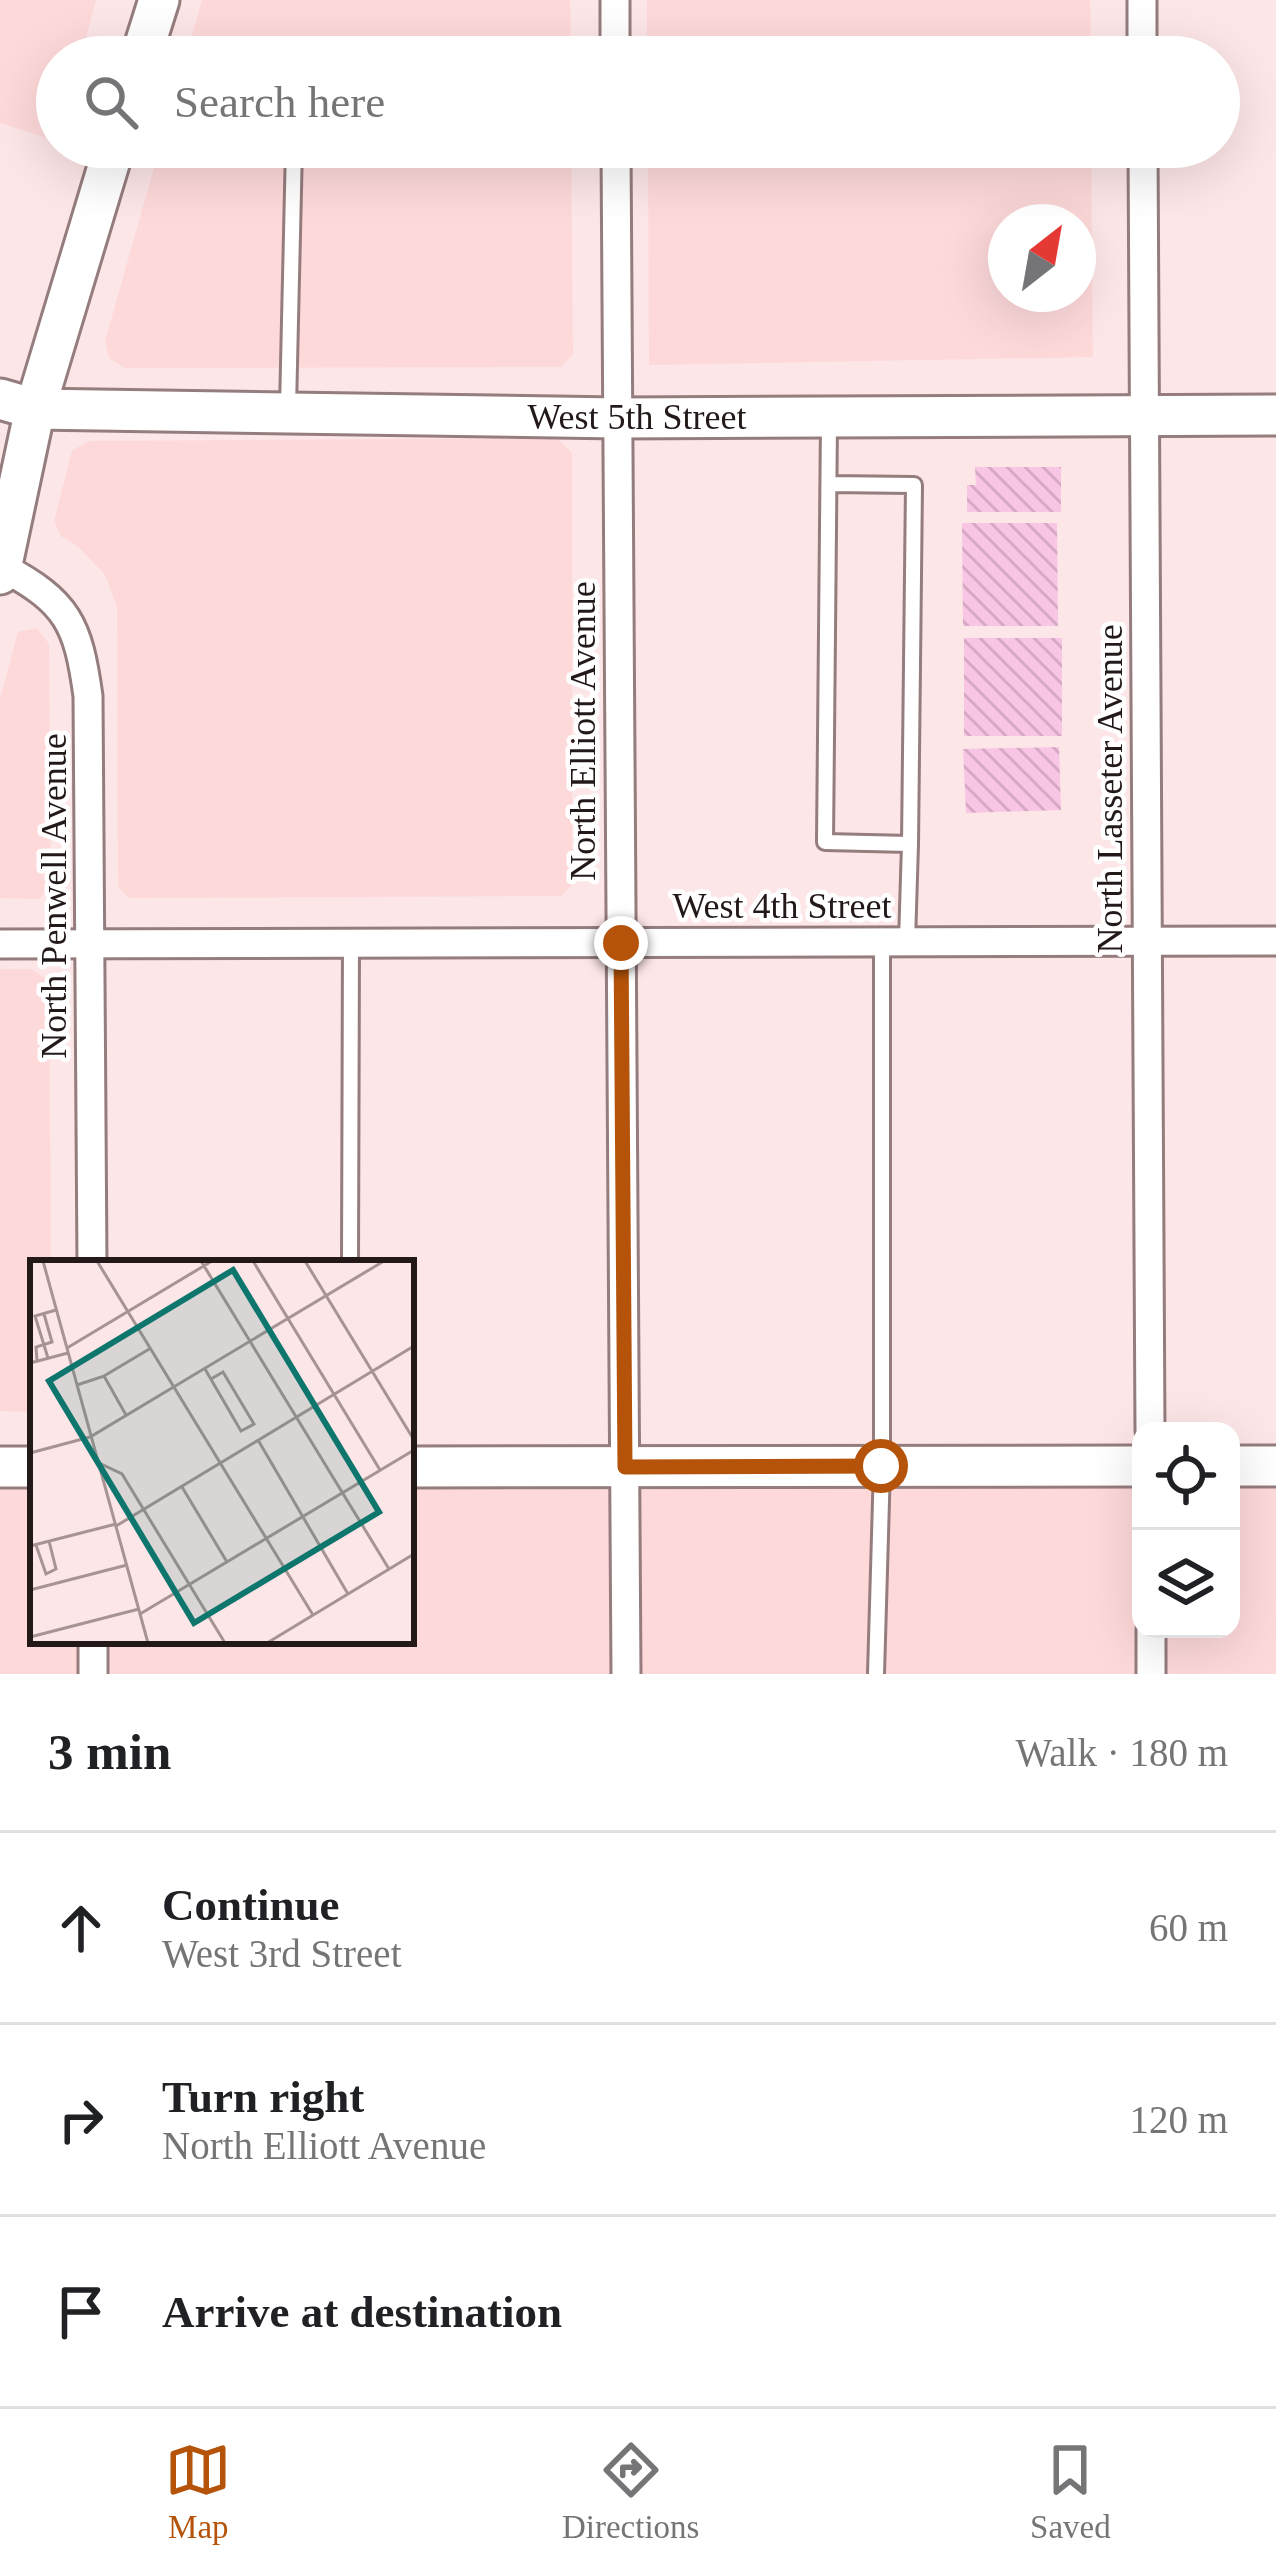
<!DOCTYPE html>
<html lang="en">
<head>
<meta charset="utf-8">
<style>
	:root { --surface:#fff; --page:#f2f2f2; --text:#202124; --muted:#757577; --line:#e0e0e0; --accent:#b45309 }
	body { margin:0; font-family:"Times New Roman",serif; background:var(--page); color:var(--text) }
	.controls { position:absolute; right:36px; bottom:36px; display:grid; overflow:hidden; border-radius:24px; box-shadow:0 12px 48px #0002 }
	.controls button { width:108px; height:108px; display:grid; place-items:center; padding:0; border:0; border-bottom:3px solid var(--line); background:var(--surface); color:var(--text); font:60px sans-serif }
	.compass { position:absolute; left:988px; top:204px; width:108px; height:108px; border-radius:50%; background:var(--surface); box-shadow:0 12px 48px #0002; rotate:31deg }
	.stop { position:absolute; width:36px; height:36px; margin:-27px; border:9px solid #b45309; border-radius:50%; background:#fff }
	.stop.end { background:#b45309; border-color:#fff; box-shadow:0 3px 12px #0008 }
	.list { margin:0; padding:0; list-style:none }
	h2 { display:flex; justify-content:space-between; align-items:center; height:156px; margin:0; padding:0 48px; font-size:51px }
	h2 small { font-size:39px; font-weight:400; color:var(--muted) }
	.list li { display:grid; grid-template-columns:78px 1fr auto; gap:36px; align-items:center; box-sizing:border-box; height:192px; padding:0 48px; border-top:3px solid var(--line) }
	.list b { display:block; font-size:45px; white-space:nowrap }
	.list p { margin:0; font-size:39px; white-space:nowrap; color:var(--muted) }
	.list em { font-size:39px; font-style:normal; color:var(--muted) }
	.icon { flex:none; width:66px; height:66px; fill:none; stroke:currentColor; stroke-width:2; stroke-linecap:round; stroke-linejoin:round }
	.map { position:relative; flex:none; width:1276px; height:1674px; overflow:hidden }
	.search { position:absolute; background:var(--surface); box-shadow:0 12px 48px #0002; left:36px; right:36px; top:36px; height:132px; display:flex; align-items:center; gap:30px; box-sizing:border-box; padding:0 42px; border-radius:66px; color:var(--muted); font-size:45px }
	.sheet { height:732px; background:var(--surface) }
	nav { display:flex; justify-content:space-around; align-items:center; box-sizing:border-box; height:168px; border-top:3px solid var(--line); background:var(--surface); font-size:33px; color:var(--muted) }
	nav a { display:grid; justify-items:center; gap:6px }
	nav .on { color:var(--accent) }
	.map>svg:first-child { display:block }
	.built { fill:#fed9da; fill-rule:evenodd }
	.building { fill:url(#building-back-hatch) }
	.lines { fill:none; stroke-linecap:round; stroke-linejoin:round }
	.lane-casing { stroke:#957c7d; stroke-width:20 }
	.street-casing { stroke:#957c7d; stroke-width:33 }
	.secondary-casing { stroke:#957c7d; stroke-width:45 }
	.lane { stroke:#fff; stroke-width:14 }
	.street { stroke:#fff; stroke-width:27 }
	.secondary { stroke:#fff; stroke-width:39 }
	.route { stroke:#b45309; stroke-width:15 }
	.labels { text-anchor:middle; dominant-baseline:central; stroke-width:9; stroke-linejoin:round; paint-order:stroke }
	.street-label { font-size:36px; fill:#231919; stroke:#fff }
	.inset-road { fill:none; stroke:#a69495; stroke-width:3 }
	.view { fill:#0f766e; fill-opacity:0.15; stroke:#0f766e; stroke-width:6 }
	.inset-edge { fill:none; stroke:#231919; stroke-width:6 }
</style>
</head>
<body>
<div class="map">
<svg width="1276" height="1674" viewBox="0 0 1276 1674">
	<defs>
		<pattern id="building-back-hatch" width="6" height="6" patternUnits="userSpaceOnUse" patternTransform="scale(3)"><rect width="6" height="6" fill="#f9c5e5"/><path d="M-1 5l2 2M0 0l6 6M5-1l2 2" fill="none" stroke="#d5a9c4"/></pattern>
	</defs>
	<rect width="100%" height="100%" fill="#fde6e7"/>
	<g class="built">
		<polygon points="0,0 96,0 81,57 57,57 57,141 0,123"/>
		<polygon points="202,0 570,0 571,57 186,57"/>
		<polygon points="647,0 1090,0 1091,57 647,57"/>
		<polygon points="160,147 571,147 573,354 561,367 125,368 109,358 105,341"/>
		<path d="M648 147H1091L1093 357 649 365ZM1006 222H1078V294H1006Z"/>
		<polygon points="556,438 572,453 572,885 561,896 129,898 118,887 117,607 105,575 79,547 61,536 54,521 72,451 88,441"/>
		<polygon points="37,628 49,644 51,886 39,899 0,898 0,700 18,632"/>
		<polygon points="0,969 32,969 49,981 51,1263 33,1263 33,1412 0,1411"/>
		<polygon points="0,1456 33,1457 33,1641 411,1641 411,1463 1141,1459 1141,1629 1231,1629 1231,1458 1276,1457 1276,1674 0,1674"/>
	</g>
	<g class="building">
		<polygon points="975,467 1061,467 1061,512 967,512 967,485 976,485"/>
		<polygon points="962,523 1057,523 1058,626 963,626"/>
		<rect x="964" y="638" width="98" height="98"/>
		<polygon points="1059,747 1061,810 966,813 963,749"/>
	</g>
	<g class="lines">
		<g class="lane-casing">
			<g id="lane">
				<polyline points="288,408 294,147"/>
				<polyline points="829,484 914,485 910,844 825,842 829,422"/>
				<polyline points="907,942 910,844"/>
				<polyline points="350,1263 351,943"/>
				<polyline points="876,1674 882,1466 882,942"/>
			</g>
		</g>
		<g class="street-casing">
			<g id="street">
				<polyline points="615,0 615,57"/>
				<polyline points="1142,0 1142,57"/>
				<polyline points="616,147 626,1674"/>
				<polyline points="1143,147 1150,1431"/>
				<path d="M2 567C68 602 78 624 88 696L92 1263"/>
				<polyline points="0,944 1276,941"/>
				<polyline points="1151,1629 1151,1674"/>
				<polyline points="93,1641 93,1674"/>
			</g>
		</g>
		<g class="secondary-casing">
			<g id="secondary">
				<polyline points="141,57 159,0"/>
				<polyline points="0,399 35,409 618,418 1276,415"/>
				<polyline points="0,574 35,409 114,147"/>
				<polyline points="1231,1466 1276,1466"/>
				<polyline points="0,1467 33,1467"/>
				<polyline points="411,1467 1141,1466"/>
			</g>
		</g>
		<use href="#lane" class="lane"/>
		<use href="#street" class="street"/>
		<use href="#secondary" class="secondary"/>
	</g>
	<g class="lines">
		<polyline class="route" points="621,943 625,1467 881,1466"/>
	</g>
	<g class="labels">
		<g class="street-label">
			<text x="637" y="417">West 5th Street</text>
			<text transform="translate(583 731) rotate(-90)">North Elliott Avenue</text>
			<text transform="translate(1110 789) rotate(-90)">North Lasseter Avenue</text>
			<text transform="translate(54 896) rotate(-90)">North Penwell Avenue</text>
			<text x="782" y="906">West 4th Street</text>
		</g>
	</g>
	<g transform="translate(30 1260)">
		<rect width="384" height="384" fill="#fde6e7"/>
		<path class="inset-road" d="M13 1 118 383M67 1 283 355M171 1 359 309M223 1 350 210M275 1 384 180M37 88 182 1M18 98 5 56 26 50M7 101 6 87 22 82 14 54M0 103 38 93M175 109 211 171 224 164 193 112 181 119M74 116 121 88M47 125 74 116 96 155M228 180 318 334M0 193 60 177 354 1M69 203 92 214 195 383M152 227 197 302M86 266 384 86M6 285 16 314 26 309 19 281M0 286 86 264M0 330 97 305M110 354 384 190M0 377 109 349M237 383 384 294"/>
		<path class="view" d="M203 10 349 252 164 363 19 121Z"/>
		<rect width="384" height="384" class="inset-edge"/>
	</g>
</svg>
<div class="controls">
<button><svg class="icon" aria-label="locate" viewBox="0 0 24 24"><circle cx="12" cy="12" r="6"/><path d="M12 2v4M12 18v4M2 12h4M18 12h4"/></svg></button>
<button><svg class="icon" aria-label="layers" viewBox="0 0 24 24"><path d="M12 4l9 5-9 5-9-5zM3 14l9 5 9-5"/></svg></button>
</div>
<svg class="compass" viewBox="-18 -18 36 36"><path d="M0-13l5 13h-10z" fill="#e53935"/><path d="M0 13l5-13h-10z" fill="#757577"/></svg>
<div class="stop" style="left:881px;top:1466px"></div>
<div class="stop end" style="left:621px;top:943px"></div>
<div class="search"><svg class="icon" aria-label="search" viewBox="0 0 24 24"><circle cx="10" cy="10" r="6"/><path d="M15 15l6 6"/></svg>Search here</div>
</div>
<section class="sheet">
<h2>3 min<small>Walk · 180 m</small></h2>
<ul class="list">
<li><svg class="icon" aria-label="ahead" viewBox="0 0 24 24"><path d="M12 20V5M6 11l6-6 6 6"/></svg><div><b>Continue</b><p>West 3rd Street</p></div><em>60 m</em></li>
<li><svg class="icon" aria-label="right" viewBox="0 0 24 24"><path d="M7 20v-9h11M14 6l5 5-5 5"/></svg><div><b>Turn right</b><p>North Elliott Avenue</p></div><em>120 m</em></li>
<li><svg class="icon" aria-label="arrive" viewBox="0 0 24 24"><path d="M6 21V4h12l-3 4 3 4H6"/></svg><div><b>Arrive at destination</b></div></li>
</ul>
</section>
<nav>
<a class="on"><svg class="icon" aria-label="map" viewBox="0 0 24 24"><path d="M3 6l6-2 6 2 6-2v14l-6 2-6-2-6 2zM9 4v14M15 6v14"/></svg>Map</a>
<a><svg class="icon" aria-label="directions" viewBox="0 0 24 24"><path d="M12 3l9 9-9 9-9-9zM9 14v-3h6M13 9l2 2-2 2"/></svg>Directions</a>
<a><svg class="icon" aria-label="saved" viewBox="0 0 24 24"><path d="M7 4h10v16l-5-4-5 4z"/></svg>Saved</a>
</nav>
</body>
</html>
